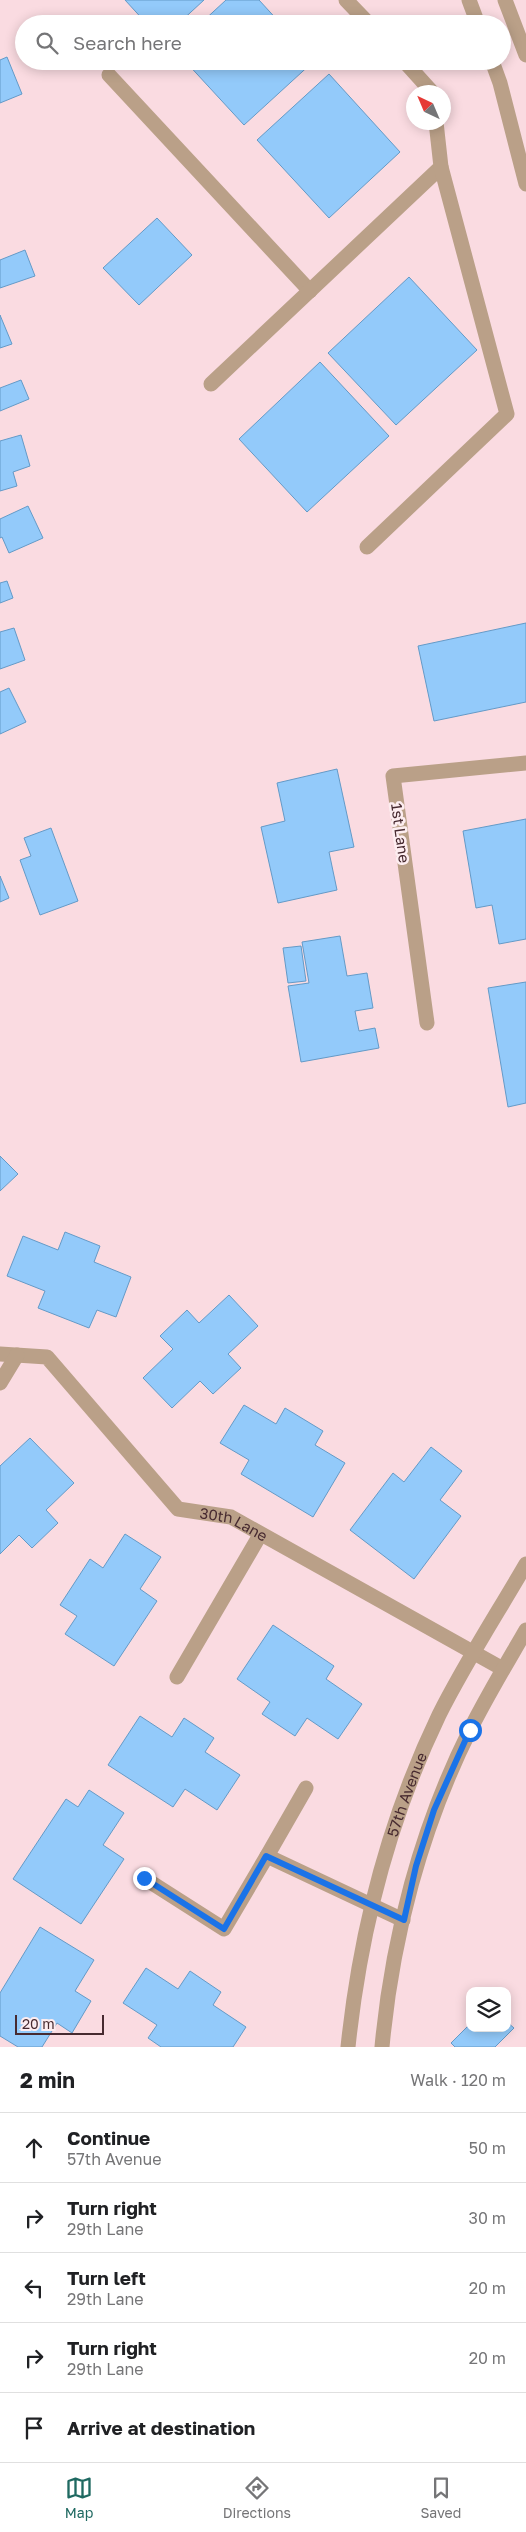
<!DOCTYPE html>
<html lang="en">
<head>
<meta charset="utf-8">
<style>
	:root { --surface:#fff; --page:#f2f2f2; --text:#202124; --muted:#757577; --line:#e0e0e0; --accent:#1f6961 }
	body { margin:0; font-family:"Golos Text",sans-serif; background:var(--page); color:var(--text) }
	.controls { position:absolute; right:15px; bottom:15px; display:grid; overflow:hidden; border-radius:10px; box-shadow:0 2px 12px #0003 }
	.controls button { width:45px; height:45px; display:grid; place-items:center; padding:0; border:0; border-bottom:1px solid var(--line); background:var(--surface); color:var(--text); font:25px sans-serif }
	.compass { position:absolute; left:406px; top:85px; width:45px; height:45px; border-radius:50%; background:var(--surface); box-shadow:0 2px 12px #0003; rotate:316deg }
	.scale { position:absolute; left:15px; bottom:12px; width:89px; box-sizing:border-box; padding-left:5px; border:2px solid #472a30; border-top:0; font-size:14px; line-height:18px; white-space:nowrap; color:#472a30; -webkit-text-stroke:4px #fdedf0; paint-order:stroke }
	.stop { position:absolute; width:15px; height:15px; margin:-11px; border:4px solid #1a73e8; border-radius:50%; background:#fff }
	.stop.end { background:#1a73e8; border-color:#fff; box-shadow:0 1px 5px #0008 }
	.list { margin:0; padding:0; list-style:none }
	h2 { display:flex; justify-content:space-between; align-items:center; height:65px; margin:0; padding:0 20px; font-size:21px }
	h2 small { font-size:16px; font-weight:400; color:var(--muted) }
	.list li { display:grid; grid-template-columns:32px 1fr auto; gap:15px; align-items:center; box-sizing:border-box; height:70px; padding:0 20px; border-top:1px solid var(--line) }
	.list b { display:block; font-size:19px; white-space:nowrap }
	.list p { margin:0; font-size:16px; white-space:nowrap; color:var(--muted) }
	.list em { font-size:16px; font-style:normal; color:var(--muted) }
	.icon { flex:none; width:28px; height:28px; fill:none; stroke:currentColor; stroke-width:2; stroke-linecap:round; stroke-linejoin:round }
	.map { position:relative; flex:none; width:526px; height:2047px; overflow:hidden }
	.search { position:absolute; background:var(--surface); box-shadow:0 2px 12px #0003; left:15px; right:15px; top:15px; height:55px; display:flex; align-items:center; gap:12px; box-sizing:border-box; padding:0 18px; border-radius:28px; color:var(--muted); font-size:19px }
	.sheet { height:415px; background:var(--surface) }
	nav { display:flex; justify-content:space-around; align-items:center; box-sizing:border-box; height:70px; border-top:1px solid var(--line); background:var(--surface); font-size:14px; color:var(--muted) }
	nav a { display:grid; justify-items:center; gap:2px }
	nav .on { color:var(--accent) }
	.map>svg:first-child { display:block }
	.building { fill:#93cafa; stroke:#649ac7 }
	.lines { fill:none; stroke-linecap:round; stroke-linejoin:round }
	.minor { stroke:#baa088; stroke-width:15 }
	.route { stroke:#1a73e8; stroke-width:6 }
	.labels { text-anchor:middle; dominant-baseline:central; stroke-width:5; stroke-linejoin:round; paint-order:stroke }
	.street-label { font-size:15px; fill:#472a30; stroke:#fdedf0 }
</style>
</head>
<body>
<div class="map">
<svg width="526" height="2047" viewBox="0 0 526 2047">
	<rect width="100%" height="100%" fill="#fadbe1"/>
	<g class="building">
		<polygon points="125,0 204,0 178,24 147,24"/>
		<polygon points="226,0 259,0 281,24 200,24"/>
		<polygon points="7,57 22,94 0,103 0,60"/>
		<polygon points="185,61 314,61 244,125"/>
		<polygon points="329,74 400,152 329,218 257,140"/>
		<polygon points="157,218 192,255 139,305 103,268"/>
		<polygon points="25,250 35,276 0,288 0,260"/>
		<polygon points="409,277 477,350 396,425 328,353"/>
		<polygon points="0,315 12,344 0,348"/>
		<polygon points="320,362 389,436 307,512 239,439"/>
		<polygon points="21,380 29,399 0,411 0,388"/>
		<polygon points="21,435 30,466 13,472 17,486 0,491 0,441"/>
		<polygon points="28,506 43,538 9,553 2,537 0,538 0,519"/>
		<polygon points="7,581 13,598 0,603 0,583"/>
		<polygon points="526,623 526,702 434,721 418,646"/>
		<polygon points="14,628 25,660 0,669 0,632"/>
		<polygon points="9,688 26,722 0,734 0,692"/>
		<polygon points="337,769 354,847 329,852 337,890 278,903 261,827 285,821 277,783"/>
		<polygon points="526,819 526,939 499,944 492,905 476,908 463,831"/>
		<polygon points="51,828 78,901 40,915 20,860 31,856 24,838"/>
		<polygon points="0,876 9,898 0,902"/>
		<polygon points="340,936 347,976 367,973 373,1008 355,1011 359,1031 375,1028 379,1048 301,1062 288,986 309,983 302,942"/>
		<polygon points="301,946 306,981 288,983 283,948"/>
		<polygon points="526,982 526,1103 508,1107 488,988"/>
		<polygon points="0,1156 18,1174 0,1191"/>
		<polygon points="65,1232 100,1246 94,1262 131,1277 116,1317 97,1310 89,1328 38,1308 45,1291 7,1276 23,1236 58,1250"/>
		<polygon points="229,1295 258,1326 228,1354 241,1368 213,1394 200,1381 172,1408 143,1378 173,1349 160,1336 187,1310 199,1323"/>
		<polygon points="244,1405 276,1424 285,1408 323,1431 315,1445 345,1463 313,1517 241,1474 249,1460 220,1443"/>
		<polygon points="30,1438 74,1483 46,1510 58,1523 32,1548 19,1535 0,1554 0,1466"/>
		<polygon points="431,1447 462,1471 440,1500 461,1516 414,1579 350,1530 393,1473 404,1482"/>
		<polygon points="125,1534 161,1557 140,1589 157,1601 114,1666 65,1634 77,1616 60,1605 90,1559 103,1568"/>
		<polygon points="273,1625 334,1666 326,1679 362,1704 338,1739 307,1718 295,1736 262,1714 270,1702 237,1679"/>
		<polygon points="140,1716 172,1737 184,1718 214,1738 205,1752 240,1775 217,1810 185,1789 173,1807 108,1765"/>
		<polygon points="89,1790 124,1813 103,1845 124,1859 81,1924 13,1879 66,1799 78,1807"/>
		<polygon points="40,1927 94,1960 75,1991 91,2001 72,2033 57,2023 42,2047 18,2047 0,2036 0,1993"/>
		<polygon points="146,1968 178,1989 190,1971 221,1992 213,2005 246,2027 233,2047 161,2047 148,2038 157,2025 123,2003"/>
		<polygon points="507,2022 514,2028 495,2047 455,2047 451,2043 470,2024 470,2028 507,2028"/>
	</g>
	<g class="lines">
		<g class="minor">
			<polyline points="346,0 369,24"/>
			<polyline points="469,0 478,24"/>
			<polyline points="505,0 526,55"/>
			<polyline points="404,61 432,92"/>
			<polyline points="492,61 500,83 526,184"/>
			<polyline points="109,75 310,291"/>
			<polyline points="211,384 441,167 436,122"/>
			<polyline points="367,547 507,414 441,167"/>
			<polyline points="427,1023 393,776 526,763"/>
			<path id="s1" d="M0 1354 47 1357 178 1509 231 1517 503 1669"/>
			<polyline points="0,1383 17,1355"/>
			<polyline points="177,1677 260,1535"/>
			<polyline points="267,1856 306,1788"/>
			<polyline points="144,1878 224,1929 267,1856 403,1920"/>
			<path id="s2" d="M348 2047C360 1932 389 1819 439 1715 465 1663 497 1614 526 1564"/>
			<path d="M382 2047C392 1938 421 1828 470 1730 487 1696 507 1663 526 1630"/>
		</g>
	</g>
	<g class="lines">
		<polyline class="route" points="144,1878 224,1929 266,1856 404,1920 416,1866 434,1810 470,1730"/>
	</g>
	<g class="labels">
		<g class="street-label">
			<text transform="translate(401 833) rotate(82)">1st Lane</text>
			<text stroke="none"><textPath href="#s1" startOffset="306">30th Lane</textPath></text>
			<text stroke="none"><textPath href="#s2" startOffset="260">57th Avenue</textPath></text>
		</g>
	</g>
</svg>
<div class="controls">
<button><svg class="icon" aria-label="layers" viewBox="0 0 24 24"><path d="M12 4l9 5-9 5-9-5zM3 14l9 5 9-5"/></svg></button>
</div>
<svg class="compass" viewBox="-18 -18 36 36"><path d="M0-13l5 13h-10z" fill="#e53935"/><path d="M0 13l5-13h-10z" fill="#757577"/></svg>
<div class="scale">20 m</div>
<div class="stop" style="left:470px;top:1730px"></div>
<div class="stop end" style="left:144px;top:1878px"></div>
<div class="search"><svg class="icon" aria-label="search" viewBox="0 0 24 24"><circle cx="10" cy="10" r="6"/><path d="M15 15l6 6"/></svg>Search here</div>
</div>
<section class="sheet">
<h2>2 min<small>Walk · 120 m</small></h2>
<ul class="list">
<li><svg class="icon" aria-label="ahead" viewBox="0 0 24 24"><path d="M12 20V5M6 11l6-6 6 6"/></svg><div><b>Continue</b><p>57th Avenue</p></div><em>50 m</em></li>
<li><svg class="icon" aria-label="right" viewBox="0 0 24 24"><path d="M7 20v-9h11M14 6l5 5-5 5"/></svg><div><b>Turn right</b><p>29th Lane</p></div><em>30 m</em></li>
<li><svg class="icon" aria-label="left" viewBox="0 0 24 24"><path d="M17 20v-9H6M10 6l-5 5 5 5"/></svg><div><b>Turn left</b><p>29th Lane</p></div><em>20 m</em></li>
<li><svg class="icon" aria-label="right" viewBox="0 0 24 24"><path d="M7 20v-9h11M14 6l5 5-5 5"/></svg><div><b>Turn right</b><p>29th Lane</p></div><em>20 m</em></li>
<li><svg class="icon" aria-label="arrive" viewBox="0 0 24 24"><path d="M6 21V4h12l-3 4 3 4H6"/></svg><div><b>Arrive at destination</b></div></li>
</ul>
</section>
<nav>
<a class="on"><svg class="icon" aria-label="map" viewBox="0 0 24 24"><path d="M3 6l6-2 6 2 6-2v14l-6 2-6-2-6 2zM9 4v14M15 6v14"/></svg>Map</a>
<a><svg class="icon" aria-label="directions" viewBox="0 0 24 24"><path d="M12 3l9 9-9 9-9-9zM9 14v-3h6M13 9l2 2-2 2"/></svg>Directions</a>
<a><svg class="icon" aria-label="saved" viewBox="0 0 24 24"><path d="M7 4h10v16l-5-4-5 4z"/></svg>Saved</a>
</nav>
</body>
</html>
